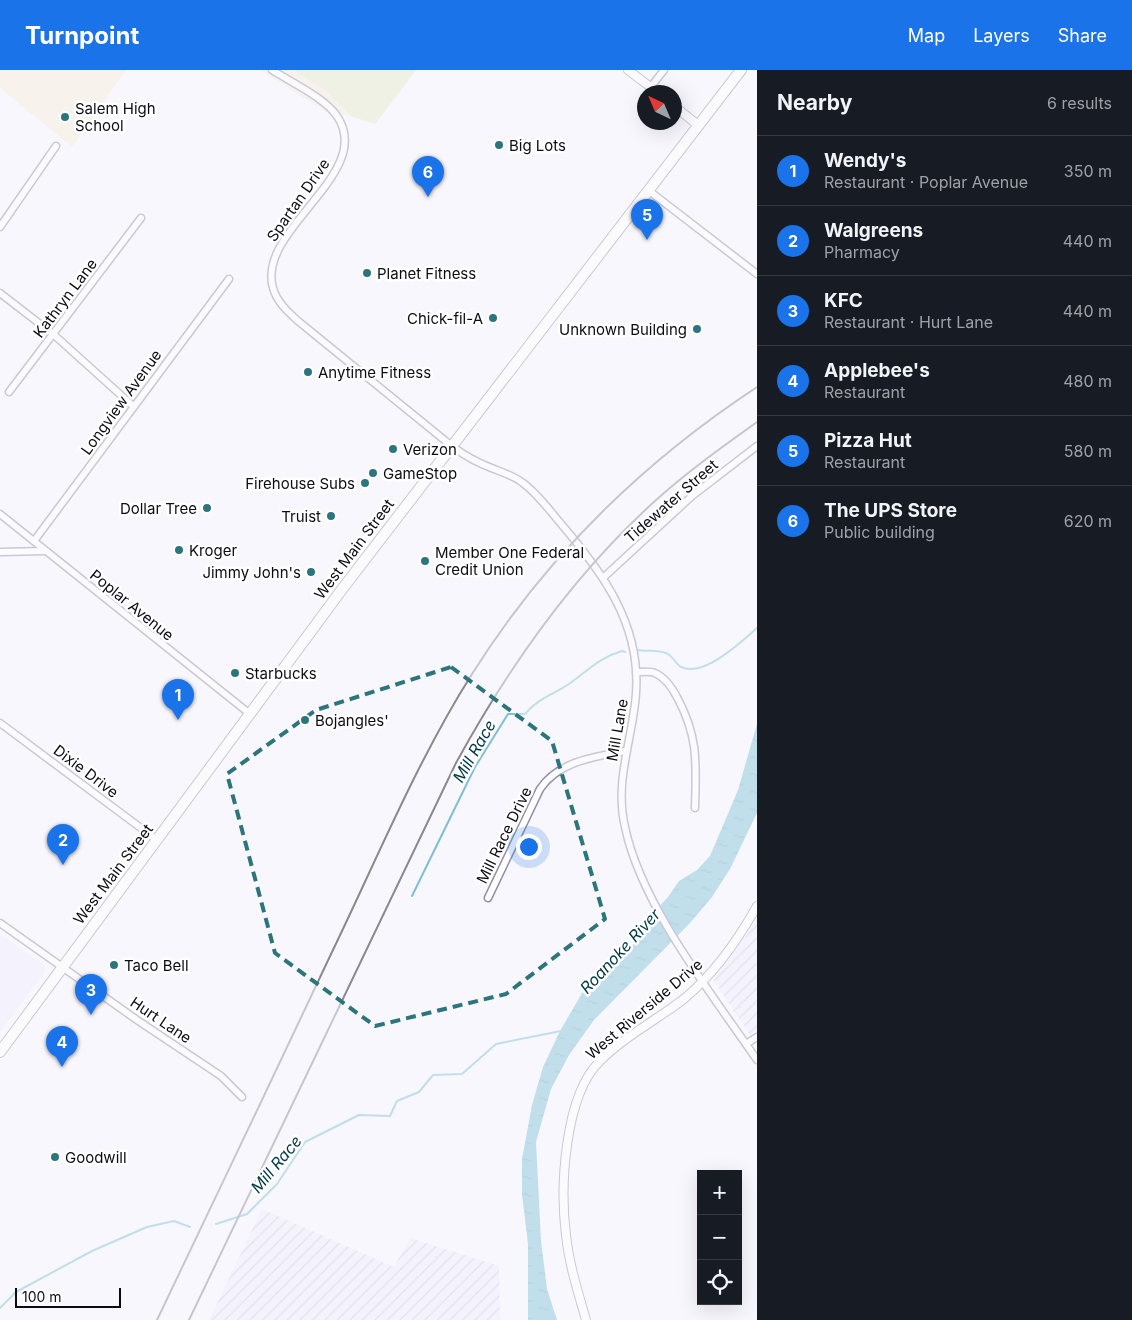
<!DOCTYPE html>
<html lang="en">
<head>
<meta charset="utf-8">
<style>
	:root { --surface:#171b24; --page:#242831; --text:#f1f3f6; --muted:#9ea1a6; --line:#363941; --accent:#1a73e8 }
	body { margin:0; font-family:Inter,sans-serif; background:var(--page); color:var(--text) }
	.controls { position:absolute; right:15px; bottom:15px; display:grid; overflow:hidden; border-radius:0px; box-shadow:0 5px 20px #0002 }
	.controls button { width:45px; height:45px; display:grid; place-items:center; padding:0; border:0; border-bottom:1px solid var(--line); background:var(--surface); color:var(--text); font:25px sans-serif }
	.compass { position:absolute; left:637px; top:15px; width:45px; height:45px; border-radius:50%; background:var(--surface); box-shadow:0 5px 20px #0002; rotate:316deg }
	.scale { position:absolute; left:15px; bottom:12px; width:106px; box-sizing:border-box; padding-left:5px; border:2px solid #0d0b15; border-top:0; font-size:14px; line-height:18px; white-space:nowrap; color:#0d0b15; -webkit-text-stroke:4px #fff; paint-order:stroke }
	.you { position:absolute; left:528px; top:776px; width:18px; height:18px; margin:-12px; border:4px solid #fff; border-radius:50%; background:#1a73e8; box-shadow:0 0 0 8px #1a73e833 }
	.badge { display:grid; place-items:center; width:32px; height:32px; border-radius:50%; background:var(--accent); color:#fff; font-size:16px; font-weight:700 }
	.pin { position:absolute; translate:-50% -41px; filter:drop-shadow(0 1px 2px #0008) }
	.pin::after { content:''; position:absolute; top:26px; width:18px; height:15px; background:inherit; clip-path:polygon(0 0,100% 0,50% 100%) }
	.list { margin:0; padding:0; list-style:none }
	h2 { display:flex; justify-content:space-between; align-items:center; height:65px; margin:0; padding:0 20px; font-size:21px }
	h2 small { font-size:16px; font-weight:400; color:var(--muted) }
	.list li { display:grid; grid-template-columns:32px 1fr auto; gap:15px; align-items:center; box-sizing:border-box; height:70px; padding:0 20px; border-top:1px solid var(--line) }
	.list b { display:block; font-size:19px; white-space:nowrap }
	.list p { margin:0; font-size:16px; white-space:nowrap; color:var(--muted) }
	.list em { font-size:16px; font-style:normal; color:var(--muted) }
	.icon { flex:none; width:28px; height:28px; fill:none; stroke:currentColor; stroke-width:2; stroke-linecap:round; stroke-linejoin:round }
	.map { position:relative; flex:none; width:757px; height:1250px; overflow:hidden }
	header { display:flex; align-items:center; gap:30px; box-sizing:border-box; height:70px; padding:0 25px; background:var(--accent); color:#fff }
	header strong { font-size:24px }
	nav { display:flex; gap:28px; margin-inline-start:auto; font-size:18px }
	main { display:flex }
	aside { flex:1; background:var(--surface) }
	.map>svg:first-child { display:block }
	.built { fill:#eeecfc }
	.industrial { fill:url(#industrial-furrows) }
	.education { fill:#f6eed8 }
	.pitch { fill:#e2e9c6 }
	.water { fill:url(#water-ripples) }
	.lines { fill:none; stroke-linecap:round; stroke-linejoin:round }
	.stream { stroke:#7fbfd4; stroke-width:2 }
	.minor-casing { stroke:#928eab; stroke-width:9 }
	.tertiary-casing { stroke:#928eab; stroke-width:10 }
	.primary-casing { stroke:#928eab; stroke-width:12 }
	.minor { stroke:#fff; stroke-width:6 }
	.tertiary { stroke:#fff; stroke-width:8 }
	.primary { stroke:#fff; stroke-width:10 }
	.rail { stroke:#8a8991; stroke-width:2 }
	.marked { fill:none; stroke:#2c757c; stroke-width:4; stroke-dasharray:10 6; stroke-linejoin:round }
	.poi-dot { fill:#2c757c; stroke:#fff; stroke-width:2 }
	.labels { text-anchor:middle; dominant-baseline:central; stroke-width:5; stroke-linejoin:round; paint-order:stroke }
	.poi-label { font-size:15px; fill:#0d0b15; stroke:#fff; text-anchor:start }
	.street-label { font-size:15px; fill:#0d0b15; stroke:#fff }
	.water-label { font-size:16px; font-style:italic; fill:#003a49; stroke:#fff }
</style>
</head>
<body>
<header>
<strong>Turnpoint</strong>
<nav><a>Map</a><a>Layers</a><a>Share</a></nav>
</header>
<main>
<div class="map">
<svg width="757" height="1250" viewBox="0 0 757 1250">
	<defs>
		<pattern id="industrial-furrows" width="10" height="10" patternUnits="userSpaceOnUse" patternTransform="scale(1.25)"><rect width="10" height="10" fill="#eeecfc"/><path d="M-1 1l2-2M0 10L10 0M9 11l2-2" fill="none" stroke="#cbc9d7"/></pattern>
		<pattern id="water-ripples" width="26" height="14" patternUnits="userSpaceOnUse" patternTransform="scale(1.25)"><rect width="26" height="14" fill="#7fbfd4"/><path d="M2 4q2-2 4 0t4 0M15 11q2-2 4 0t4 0" fill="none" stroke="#6da3b5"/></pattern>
	</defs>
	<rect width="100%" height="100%" fill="#f8f7fd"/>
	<polygon class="built" points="0,864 45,895 44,903 0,962"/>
	<g class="industrial">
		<polygon points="757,848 757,975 713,910 747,865"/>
		<polygon points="262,1139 394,1197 410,1168 499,1196 500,1250 209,1250"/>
	</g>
	<g class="education">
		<polygon points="0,0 126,0 72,77 0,18"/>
		<polygon points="260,0 416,0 375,54 347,45 326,42"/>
	</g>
	<polygon class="pitch" points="294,0 416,0 375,54 351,46 328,23"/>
	<polygon class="water" points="757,654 757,743 730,799 712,827 691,852 594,950 569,985 551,1019 536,1072 541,1171 547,1219 557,1250 528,1250 528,1174 522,1124 522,1089 532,1035 543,997 560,961 585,918 639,869 648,857 654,842 668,827 679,811 697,800 710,786 738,720"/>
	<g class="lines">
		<g class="stream">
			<path d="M637 580C646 582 660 579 668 584 673 587 676 594 681 597 704 608 742 571 757 558"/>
			<path d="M412 826 475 697 508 644H525C537 629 554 624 569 614 589 600 598 588 622 581L625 582"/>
			<polyline points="216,1154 247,1144 277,1114 305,1072 359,1045 390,1046 397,1031 419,1022 433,1005 462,1004 496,974 561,961"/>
			<polyline points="0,1238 16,1222 92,1181 147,1157 174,1151 190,1157"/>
		</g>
		<g class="minor-casing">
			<g id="minor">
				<path d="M272 0C291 12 325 28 337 46 376 104 256 159 273 218 277 232 287 241 298 251L453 377C464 385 476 392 489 397 501 402 513 405 523 413 538 424 550 441 562 455 603 503 641 555 636 623 633 669 614 710 625 757 641 835 712 924 757 990"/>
				<polyline points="650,18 664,0"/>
				<polyline points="648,120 757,204"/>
				<polyline points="0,157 56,76"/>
				<polyline points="0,223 53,264 133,336"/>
				<polyline points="9,322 141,148"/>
				<polyline points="0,444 250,644"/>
				<polyline points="34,471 229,209"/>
				<polyline points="0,482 45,481"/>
				<polyline points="604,507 692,426 757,376"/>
				<path d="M636 602C642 602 650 601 655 603 666 608 673 619 678 629 699 669 696 695 695 738"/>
				<polyline points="0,653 157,770"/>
				<path d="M488 828 540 719C559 691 594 687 625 681"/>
				<polyline points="0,853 137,950 221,1006 242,1027"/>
				<polyline points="746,974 757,967"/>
			</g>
		</g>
		<g class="tertiary-casing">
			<g id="tertiary">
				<polyline points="628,0 657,22"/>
				<polyline points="674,36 698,55"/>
				<path d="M586 1250C578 1222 569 1194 566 1165 560 1118 564 1026 600 991 625 966 657 950 685 928 715 903 738 870 757 836"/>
			</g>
		</g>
		<g class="primary-casing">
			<polyline id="primary" points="0,982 343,518 741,0"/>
		</g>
		<use href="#minor" class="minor"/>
		<use href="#tertiary" class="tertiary"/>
		<use href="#primary" class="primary"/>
		<g class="rail">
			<path d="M157 1250C216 1127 274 1005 332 882 377 789 417 691 472 604 545 488 643 392 757 317"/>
			<path d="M189 1250 456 693C509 596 572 506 655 431 687 402 722 377 757 352"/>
		</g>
	</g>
	<path d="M0 0H757V1250H0ZM451 597 552 671 605 849 506 924 375 956 275 883 227 704 316 640Z" fill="#f8f7fd" fill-opacity=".55" fill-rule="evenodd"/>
	<path class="marked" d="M451 597 552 671 605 849 506 924 375 956 275 883 227 704 316 640Z"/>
	<g class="poi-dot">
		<circle cx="65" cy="47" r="5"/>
		<circle cx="499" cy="75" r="5"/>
		<circle cx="367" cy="203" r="5"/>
		<circle cx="493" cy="248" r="5"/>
		<circle cx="697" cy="259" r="5"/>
		<circle cx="308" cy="302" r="5"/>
		<circle cx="393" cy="379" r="5"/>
		<circle cx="373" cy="403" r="5"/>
		<circle cx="365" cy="413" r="5"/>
		<circle cx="207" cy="438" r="5"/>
		<circle cx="331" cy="446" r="5"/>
		<circle cx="179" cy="480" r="5"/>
		<circle cx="425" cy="491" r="5"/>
		<circle cx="311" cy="502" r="5"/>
		<circle cx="235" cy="603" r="5"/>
		<circle cx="305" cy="650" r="5"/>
		<circle cx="114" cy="895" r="5"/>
		<circle cx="55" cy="1087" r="5"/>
	</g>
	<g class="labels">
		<g class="poi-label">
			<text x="75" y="38">Salem High<tspan x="75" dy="17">School</tspan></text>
			<text x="509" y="75">Big Lots</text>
			<text x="377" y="203">Planet Fitness</text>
			<text x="483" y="248" text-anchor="end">Chick-fil-A</text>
			<text x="687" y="259" text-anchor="end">Unknown Building</text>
			<text x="318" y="302">Anytime Fitness</text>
			<text x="403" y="379">Verizon</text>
			<text x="383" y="403">GameStop</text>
			<text x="355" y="413" text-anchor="end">Firehouse Subs</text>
			<text x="197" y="438" text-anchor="end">Dollar Tree</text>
			<text x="321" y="446" text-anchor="end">Truist</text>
			<text x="189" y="480">Kroger</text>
			<text x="435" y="482">Member One Federal<tspan x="435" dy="17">Credit Union</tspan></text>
			<text x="301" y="502" text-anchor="end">Jimmy John's</text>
			<text x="245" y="603">Starbucks</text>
			<text x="315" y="650">Bojangles'</text>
			<text x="124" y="895">Taco Bell</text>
			<text x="65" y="1087">Goodwill</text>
		</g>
		<g class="street-label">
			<text transform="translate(298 130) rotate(-55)">Spartan Drive</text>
			<text transform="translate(65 228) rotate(-53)">Kathryn Lane</text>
			<text transform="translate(121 332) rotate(-54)">Longview Avenue</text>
			<text transform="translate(671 431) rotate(-41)">Tidewater Street</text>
			<text transform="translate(354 479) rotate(-53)">West Main Street</text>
			<text transform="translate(132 535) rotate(39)">Poplar Avenue</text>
			<text transform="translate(617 660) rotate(-80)">Mill Lane</text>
			<text transform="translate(86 701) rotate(37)">Dixie Drive</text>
			<text transform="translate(504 765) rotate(-64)">Mill Race Drive</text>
			<text transform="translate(113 804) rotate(-53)">West Main Street</text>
			<text transform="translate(644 939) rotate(-40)">West Riverside Drive</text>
			<text transform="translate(161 950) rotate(34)">Hurt Lane</text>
		</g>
		<g class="water-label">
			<text transform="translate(474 681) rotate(-60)">Mill Race</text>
			<text transform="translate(620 881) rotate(-47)">Roanoke River</text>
			<text transform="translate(276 1094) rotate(-50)">Mill Race</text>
		</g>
	</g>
</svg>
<div class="controls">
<button>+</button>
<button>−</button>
<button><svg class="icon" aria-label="locate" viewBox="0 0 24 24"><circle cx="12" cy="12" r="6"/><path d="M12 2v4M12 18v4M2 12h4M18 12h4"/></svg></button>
</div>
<svg class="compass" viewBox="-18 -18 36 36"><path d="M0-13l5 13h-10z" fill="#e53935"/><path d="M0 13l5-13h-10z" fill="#9ea1a6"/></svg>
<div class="scale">100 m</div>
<div class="you"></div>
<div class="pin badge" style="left:178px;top:650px">1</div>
<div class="pin badge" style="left:63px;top:795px">2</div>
<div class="pin badge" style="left:91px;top:945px">3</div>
<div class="pin badge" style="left:62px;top:997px">4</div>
<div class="pin badge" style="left:647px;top:170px">5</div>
<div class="pin badge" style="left:428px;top:127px">6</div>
</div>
<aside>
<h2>Nearby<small>6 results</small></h2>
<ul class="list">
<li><span class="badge">1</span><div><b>Wendy's</b><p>Restaurant · Poplar Avenue</p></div><em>350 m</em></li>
<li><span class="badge">2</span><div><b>Walgreens</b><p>Pharmacy</p></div><em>440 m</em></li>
<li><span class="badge">3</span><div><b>KFC</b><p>Restaurant · Hurt Lane</p></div><em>440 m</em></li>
<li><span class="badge">4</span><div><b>Applebee's</b><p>Restaurant</p></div><em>480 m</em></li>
<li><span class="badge">5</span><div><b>Pizza Hut</b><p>Restaurant</p></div><em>580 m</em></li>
<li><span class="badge">6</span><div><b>The UPS Store</b><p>Public building</p></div><em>620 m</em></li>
</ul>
</aside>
</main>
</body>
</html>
